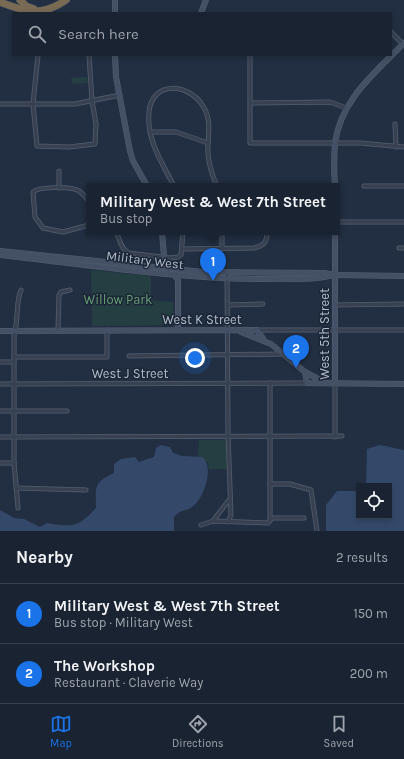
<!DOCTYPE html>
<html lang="en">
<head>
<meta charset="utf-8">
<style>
	:root { --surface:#1a2332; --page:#232b3a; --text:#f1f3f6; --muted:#9fa4ac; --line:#38404d; --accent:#1a73e8 }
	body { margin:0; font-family:Karla,sans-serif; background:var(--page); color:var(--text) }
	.controls { position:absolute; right:12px; bottom:12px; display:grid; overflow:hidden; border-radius:0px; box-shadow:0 2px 6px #0003 }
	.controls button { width:36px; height:36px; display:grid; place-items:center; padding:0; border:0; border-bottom:1px solid var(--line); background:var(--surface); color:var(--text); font:20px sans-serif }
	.you { position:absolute; left:195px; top:358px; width:14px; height:14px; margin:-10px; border:3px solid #fff; border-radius:50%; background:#1a73e8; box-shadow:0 0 0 6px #1a73e833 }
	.badge { display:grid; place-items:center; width:26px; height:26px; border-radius:50%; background:var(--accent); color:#fff; font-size:13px; font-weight:700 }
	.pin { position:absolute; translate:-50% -33px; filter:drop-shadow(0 1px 2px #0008) }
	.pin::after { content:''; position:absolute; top:21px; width:14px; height:12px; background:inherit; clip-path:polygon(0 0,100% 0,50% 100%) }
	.popup { position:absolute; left:86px; top:183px; width:254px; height:52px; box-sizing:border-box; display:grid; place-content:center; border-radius:0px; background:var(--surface); filter:drop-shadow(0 1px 3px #0005); font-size:13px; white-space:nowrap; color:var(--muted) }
	.popup b { font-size:15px; color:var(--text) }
	.popup::after { content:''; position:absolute; left:50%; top:100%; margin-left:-8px; border:8px solid transparent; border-top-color:var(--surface) }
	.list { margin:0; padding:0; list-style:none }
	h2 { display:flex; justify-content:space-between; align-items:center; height:52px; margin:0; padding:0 16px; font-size:17px }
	h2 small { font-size:13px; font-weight:400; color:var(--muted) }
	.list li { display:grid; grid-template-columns:26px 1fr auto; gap:12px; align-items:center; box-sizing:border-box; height:60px; padding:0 16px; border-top:1px solid var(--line) }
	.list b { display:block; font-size:15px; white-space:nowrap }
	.list p { margin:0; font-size:13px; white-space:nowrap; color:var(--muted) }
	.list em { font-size:13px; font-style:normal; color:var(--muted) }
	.icon { flex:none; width:22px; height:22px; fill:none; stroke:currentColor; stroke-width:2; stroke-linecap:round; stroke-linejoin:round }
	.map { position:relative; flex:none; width:404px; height:531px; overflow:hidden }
	.search { position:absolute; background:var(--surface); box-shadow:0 2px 6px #0003; left:12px; right:12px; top:12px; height:44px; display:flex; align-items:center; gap:10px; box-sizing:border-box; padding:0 14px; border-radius:0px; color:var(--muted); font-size:15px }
	.sheet { height:172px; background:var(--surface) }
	nav { display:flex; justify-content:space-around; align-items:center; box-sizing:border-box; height:56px; border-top:1px solid var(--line); background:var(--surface); font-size:11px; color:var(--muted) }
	nav a { display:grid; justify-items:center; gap:2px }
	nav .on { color:var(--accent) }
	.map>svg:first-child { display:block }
	.green { fill:#243e42 }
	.water { fill:#34496a }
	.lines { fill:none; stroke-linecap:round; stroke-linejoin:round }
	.street-casing { stroke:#545f6f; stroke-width:5 }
	.secondary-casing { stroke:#545f6f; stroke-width:6 }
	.highway-casing { stroke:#414c5c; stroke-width:8 }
	.street { stroke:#374151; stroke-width:3.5 }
	.secondary { stroke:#445065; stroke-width:5 }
	.highway { stroke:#786a53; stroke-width:7 }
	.labels { text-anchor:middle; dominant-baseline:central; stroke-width:3; stroke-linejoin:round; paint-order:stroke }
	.street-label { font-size:13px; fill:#b3bccc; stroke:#1b2636 }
	.park-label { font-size:13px; fill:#679f75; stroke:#1b2636 }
</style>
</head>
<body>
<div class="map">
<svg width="404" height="531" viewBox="0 0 404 531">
	<rect width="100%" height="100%" fill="#222f42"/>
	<g class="green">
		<polygon points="87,77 88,83 72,84 71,78"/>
		<polygon points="91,270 151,276 151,300 173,302 174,325 92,326"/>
		<polygon points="199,440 224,440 226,442 227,469 209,469 208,463 198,457"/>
	</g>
	<g class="water">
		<path d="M161 445 170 447 173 453 182 456 202 457C215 466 204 499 192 507 185 512 182 508 174 517V531H0V510L14 518 24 519 40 527 47 523C72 527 78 528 96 508 96 487 93 483 114 473V464L121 459 135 457 139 462 154 457 156 448Z"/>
		<polygon points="380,445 404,450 404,531 326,531 326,505 337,491 359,491 359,516 389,516 389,486 366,486 367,449"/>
	</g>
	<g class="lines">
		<g class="street-casing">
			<g id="street">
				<polyline points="391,32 403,44"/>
				<polyline points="38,55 33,104 37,146 69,147 95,144 96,124 92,101 89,55"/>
				<polyline points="250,55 250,143 360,143 404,147"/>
				<polyline points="251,103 330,102 346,108"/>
				<polyline points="0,104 75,104 120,95"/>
				<polyline points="395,124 396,147"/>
				<polyline points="150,132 176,132 208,143"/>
				<polyline points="59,171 59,188"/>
				<path d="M174 186C162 163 146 139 149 112 152 80 189 83 203 106 213 122 207 136 208 154 209 165 212 175 217 186"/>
				<polyline points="364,186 404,186"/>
				<path d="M89 201C85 197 82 192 77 190 69 187 39 186 33 192L35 217 43 228 63 232 89 225"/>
				<polyline points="337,222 404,222"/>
				<path d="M116 232C120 239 121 250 129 253L169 258 178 257 181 255 183 232"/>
				<polyline points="222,248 222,232"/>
				<polyline points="399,248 404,248"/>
				<path d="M183 249 254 248C264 246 267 242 267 232"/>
				<polyline points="227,273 228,434 231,515 228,522"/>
				<polyline points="228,305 263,304"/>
				<polyline points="335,305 404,304"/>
				<polyline points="58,330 59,295 61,292 70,290"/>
				<polyline points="257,330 404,330"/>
				<polyline points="129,356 283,354"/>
				<polyline points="14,357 107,357 107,330"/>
				<polyline points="0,362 14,362"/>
				<polyline points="0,384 307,383"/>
				<polyline points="335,384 335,437"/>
				<polyline points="0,411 67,411"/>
				<polyline points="0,437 342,436"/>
				<polyline points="0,463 14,463"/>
				<polyline points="270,484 290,484 311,490 317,531"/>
				<polyline points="16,488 86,490"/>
				<path d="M18 508 14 463V335C19 320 15 305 21 290"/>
				<polyline points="271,518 304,518"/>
				<polyline points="213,521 229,500"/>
				<polyline points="201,525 213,521 268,523 270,521 270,383"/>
			</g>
		</g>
		<g class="secondary-casing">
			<g id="secondary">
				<polyline points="115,0 115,13"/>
				<polyline points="201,13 206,0"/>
				<polyline points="115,55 116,77 130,151 133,161 147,186"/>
				<path d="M335 186C334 172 334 157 335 143 341 99 375 73 404 43"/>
				<polyline points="162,232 165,268 168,270"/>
				<polyline points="335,232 335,384"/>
				<polyline points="0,251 203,272 324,273 335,275 404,276"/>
				<path d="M0 255C89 265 177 279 267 279 289 278 312 281 333 275"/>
				<polyline points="174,275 178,280 178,330"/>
				<polyline points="0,331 257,330 264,340"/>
				<polyline points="241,332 271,344 305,372 326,383"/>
				<polyline points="305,372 307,383 404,384"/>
			</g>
		</g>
		<g class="highway-casing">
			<g id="highway">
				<polyline points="20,0 26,6 34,9"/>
				<path d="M0 2C25 12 42 17 66 0"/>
			</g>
		</g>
		<use href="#street" class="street"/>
		<use href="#secondary" class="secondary"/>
		<use href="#highway" class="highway"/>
	</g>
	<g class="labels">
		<g class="street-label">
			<text transform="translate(145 260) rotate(7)">Military West</text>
			<text x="202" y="319">West K Street</text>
			<text transform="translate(324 334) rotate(-90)">West 5th Street</text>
			<text x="130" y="373">West J Street</text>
		</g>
		<g class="park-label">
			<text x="118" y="299">Willow Park</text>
		</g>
	</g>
</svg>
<div class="controls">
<button><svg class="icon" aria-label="locate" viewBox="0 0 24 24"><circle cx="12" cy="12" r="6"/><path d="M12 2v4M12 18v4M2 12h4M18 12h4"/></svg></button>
</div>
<div class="you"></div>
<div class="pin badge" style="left:213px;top:281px">1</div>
<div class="popup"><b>Military West &amp; West 7th Street</b>Bus stop</div>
<div class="pin badge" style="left:296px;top:368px">2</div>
<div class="search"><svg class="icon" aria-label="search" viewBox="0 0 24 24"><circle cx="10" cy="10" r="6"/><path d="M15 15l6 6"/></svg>Search here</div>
</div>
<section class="sheet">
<h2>Nearby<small>2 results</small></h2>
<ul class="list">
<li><span class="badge">1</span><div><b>Military West &amp; West 7th Street</b><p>Bus stop · Military West</p></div><em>150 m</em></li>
<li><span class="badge">2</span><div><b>The Workshop</b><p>Restaurant · Claverie Way</p></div><em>200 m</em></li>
</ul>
</section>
<nav>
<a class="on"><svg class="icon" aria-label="map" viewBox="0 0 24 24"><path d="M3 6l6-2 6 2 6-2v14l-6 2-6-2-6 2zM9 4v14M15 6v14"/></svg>Map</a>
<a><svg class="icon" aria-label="directions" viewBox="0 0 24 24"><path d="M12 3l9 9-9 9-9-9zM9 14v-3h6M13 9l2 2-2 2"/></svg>Directions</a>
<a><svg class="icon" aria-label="saved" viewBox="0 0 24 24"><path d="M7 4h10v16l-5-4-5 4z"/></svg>Saved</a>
</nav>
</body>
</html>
